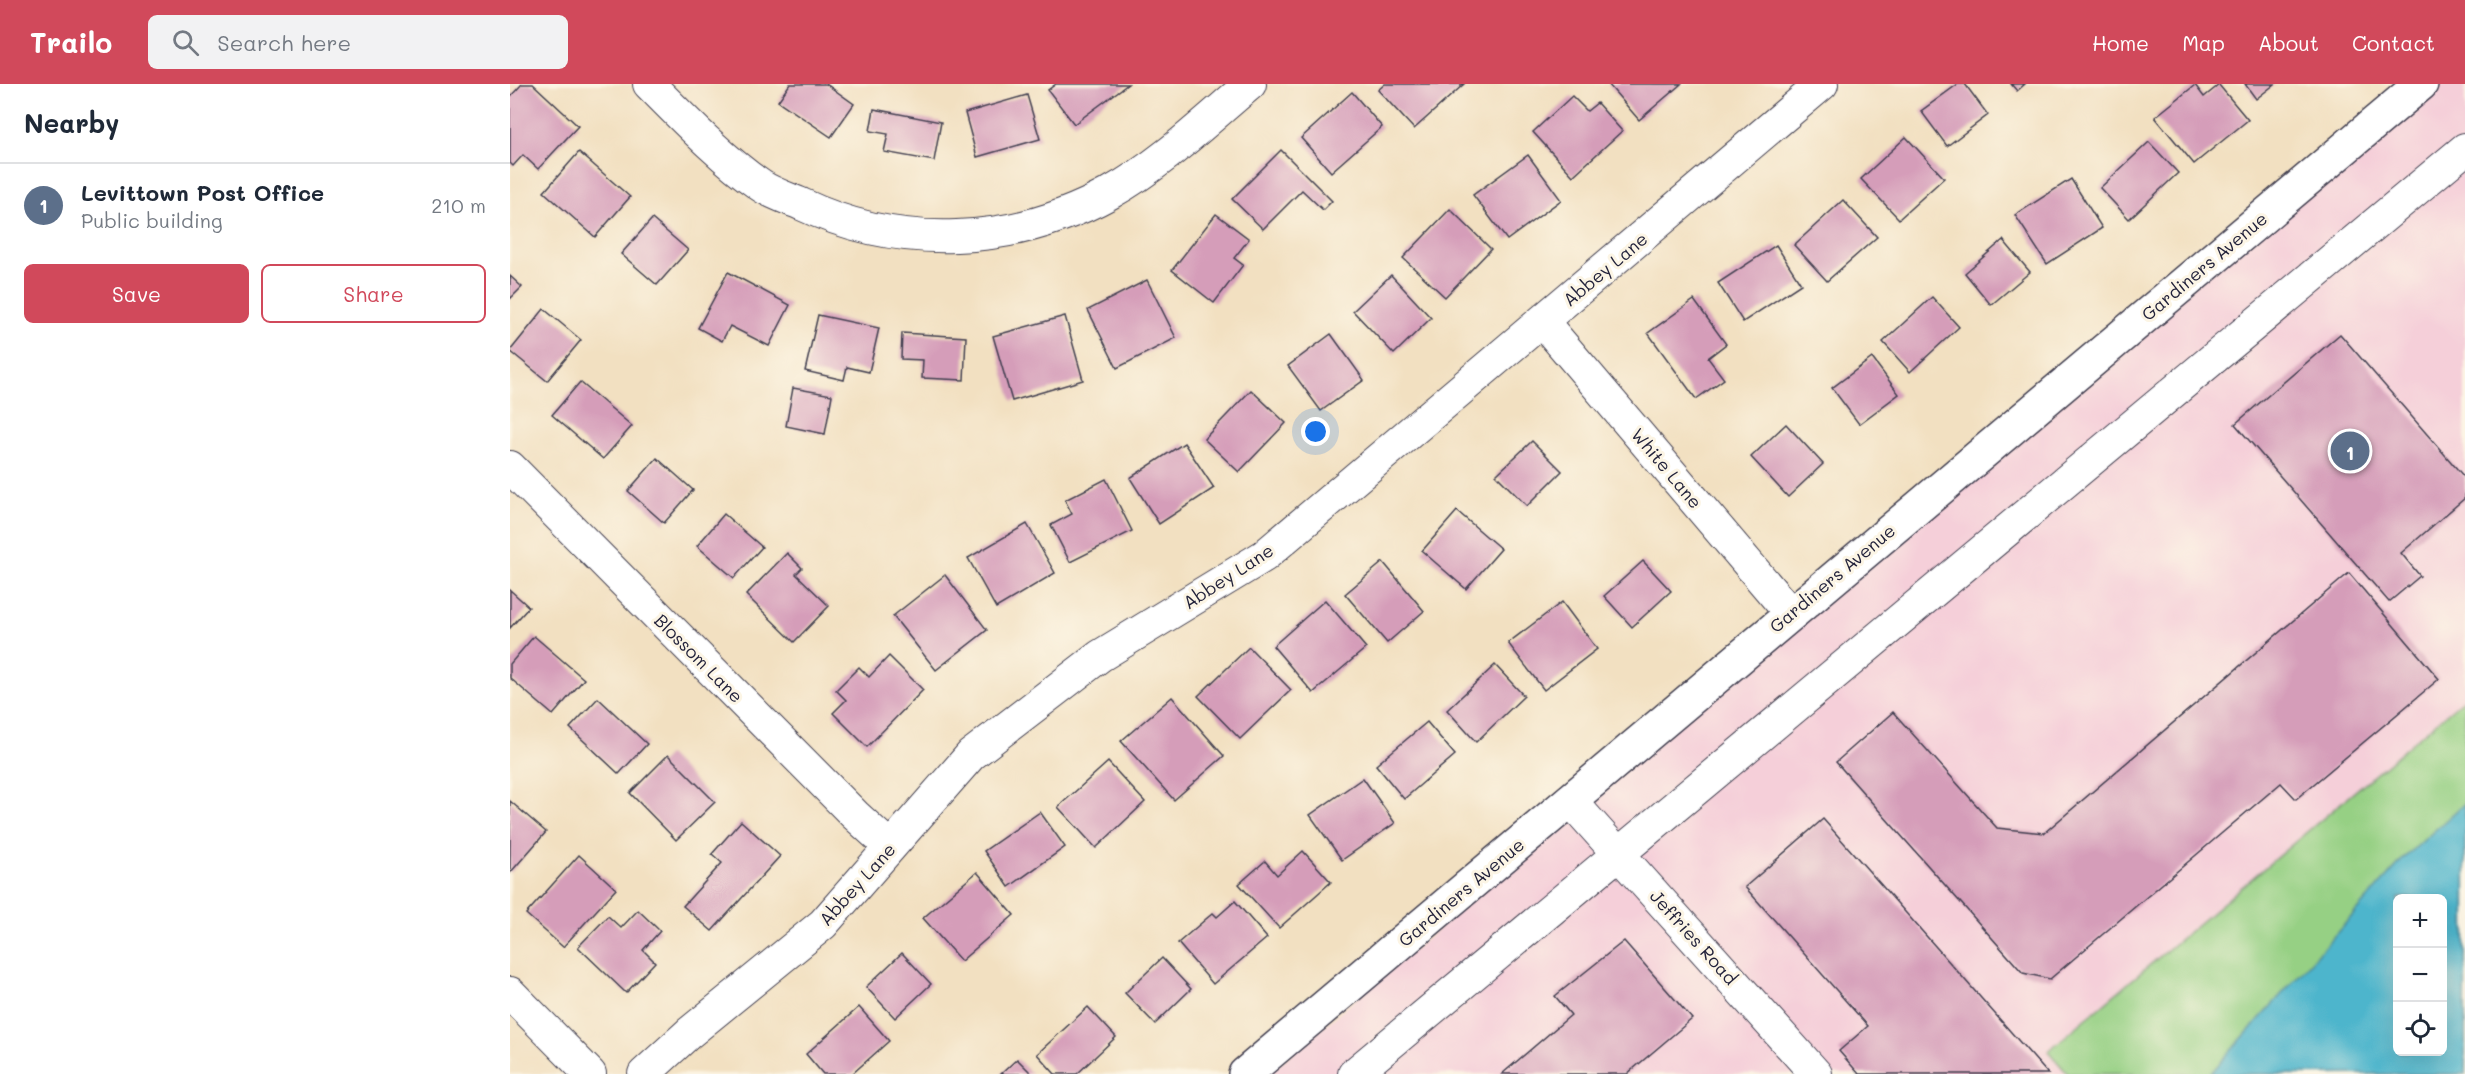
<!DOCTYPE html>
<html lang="en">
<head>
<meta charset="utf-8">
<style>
	:root { --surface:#fff; --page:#f2f2f3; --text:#1f2937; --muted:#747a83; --line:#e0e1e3; --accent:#d1495b }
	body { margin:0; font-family:Mali,sans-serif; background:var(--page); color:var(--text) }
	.controls { position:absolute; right:18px; bottom:18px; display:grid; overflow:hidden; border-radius:9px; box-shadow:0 6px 24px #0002 }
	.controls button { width:54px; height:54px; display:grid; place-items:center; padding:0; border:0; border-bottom:2px solid var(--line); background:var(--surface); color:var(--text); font:30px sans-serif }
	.you { position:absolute; left:806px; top:348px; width:21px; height:21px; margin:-15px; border:4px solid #fff; border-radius:50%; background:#1a73e8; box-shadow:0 0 0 9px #1a73e833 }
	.badge { display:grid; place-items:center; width:39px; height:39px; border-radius:50%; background:var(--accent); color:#fff; font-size:20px; font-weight:700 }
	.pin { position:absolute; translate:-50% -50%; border:3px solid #fff; box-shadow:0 2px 6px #0006 }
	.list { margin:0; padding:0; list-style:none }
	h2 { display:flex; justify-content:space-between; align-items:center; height:78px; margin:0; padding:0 24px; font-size:26px }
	h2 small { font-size:20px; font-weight:400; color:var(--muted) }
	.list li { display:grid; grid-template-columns:39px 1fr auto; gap:18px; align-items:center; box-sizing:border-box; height:84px; padding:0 24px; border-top:2px solid var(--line) }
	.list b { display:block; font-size:22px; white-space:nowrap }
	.list p { margin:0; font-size:20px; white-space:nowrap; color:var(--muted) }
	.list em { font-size:20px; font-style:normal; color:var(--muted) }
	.actions { display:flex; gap:12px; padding:18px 24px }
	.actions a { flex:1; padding:14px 0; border:2px solid var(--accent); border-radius:9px; text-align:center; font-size:21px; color:var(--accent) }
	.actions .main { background:var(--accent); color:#fff }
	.icon { flex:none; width:33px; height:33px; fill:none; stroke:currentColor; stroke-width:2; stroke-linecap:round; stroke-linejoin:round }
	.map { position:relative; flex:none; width:1955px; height:990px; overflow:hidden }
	header { display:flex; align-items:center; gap:36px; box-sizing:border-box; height:84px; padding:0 30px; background:var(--accent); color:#fff }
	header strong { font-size:28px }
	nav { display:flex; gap:33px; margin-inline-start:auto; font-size:21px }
	.search { width:420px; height:54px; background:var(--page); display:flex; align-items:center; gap:15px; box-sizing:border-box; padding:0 21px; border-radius:9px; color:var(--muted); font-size:22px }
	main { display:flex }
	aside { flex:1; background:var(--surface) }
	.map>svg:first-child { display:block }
	.built { fill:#f5cfd9 }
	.green { fill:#96d084; stroke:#5c7960; stroke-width:1.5; fill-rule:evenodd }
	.water { fill:#4db5cc; stroke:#386c84; stroke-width:1.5; fill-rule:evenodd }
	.building { fill:#d59db9 }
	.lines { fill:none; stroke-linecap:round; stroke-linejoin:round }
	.minor-casing { stroke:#413e4f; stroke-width:34 }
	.secondary-casing { stroke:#413e4f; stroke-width:36 }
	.minor { stroke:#fff; stroke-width:32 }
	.secondary { stroke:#fff; stroke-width:33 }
	.labels { text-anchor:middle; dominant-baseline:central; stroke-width:6; stroke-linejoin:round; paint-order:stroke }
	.street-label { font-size:18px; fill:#22223b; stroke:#fcf5e5 }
</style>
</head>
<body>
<header>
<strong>Trailo</strong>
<div class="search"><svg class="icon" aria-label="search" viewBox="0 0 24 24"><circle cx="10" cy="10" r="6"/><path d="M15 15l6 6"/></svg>Search here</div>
<nav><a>Home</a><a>Map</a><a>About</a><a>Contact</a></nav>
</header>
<main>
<aside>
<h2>Nearby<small></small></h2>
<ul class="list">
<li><span class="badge" style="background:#5c6f8a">1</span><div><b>Levittown Post Office</b><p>Public building</p></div><em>210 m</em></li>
</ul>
<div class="actions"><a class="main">Save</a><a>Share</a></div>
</aside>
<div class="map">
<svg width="1955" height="990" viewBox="0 0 1955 990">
	<rect width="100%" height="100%" fill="#fcf5e5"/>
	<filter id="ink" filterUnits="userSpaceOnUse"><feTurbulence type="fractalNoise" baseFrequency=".0167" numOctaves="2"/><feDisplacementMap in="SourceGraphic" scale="12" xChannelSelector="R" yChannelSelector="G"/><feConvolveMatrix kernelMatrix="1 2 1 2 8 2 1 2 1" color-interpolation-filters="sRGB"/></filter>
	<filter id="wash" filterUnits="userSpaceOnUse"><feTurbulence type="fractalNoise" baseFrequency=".008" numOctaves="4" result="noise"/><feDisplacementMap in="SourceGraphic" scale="24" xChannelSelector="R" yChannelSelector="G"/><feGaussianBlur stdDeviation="1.35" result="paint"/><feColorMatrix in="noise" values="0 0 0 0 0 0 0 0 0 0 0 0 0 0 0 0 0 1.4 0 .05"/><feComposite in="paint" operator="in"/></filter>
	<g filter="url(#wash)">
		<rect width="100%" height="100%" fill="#f2e0c1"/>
		<polygon class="built" points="1922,0 1955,0 1955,614 1539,967 1558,990 758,990"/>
		<path class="green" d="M1955 614V990H1558L1538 967ZM1888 814H1932V968H1888Z"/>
		<path class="water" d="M1955 719V990H1700L1894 774ZM1888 814H1932V968H1888Z"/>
		<g id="blocks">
			<g class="building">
				<polygon points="12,0 23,0 68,42 28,85 13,71 3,82 0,79 0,13"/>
				<polygon points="280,0 316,0 344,20 321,53 268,17"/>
				<polygon points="546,0 618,0 564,40 538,6"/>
				<polygon points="875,0 954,0 904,45 868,6"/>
				<polygon points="1098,0 1171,0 1129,36"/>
				<polygon points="1448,0 1455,0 1478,31 1437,62 1411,27"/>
				<polygon points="1501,0 1515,0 1507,7"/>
				<polygon points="1735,0 1765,0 1746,15"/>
				<polygon points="1685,1 1694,13 1709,1 1738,36 1684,80 1645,33"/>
				<polygon points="842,8 872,43 821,88 791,54"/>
				<polygon points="517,11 530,55 467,73 455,29"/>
				<polygon points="1062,12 1077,27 1087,19 1112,47 1063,92 1023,48"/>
				<polygon points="364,25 431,38 424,77 374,68 378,50 360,47"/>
				<polygon points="1396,53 1434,94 1389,135 1351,95"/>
				<polygon points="1639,58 1668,89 1619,135 1590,104"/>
				<polygon points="771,66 822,117 813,126 792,106 753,145 722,115"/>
				<polygon points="69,68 120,113 85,153 34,108"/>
				<polygon points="1018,71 1051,116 997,156 963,111"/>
				<polygon points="1561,95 1592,144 1537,180 1505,131"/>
				<polygon points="1333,116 1367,153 1317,197 1284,161"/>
				<polygon points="940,125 981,165 935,213 893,174"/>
				<polygon points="706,130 739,155 724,174 733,181 704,219 662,186"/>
				<polygon points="142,135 178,166 147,201 111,170"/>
				<polygon points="1493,156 1520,188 1481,221 1455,189"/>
				<polygon points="1266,161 1291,200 1233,238 1208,199"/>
				<polygon points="218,188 280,221 259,262 220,242 212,257 188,244"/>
				<polygon points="881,191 921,234 884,270 843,227"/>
				<polygon points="0,192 12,203 0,215"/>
				<polygon points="637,196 666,254 607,284 578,226"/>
				<polygon points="1422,213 1449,243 1400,288 1373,258"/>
				<polygon points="1184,216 1216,260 1198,274 1214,295 1186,315 1138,249"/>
				<polygon points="34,225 71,256 37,297 0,267"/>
				<polygon points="308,231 369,244 359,288 337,283 334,296 295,287"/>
				<polygon points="555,232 573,296 502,317 483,252"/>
				<polygon points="392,249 456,253 454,296 412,294 413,276 391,275"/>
				<polygon points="821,250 854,296 811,327 778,282"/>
				<polygon points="1830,250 1955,394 1955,414 1891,469 1910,492 1879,518 1725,340"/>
				<polygon points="1362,274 1389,310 1349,340 1322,304"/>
				<polygon points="70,298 122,342 93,375 42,331"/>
				<polygon points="283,304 322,311 315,350 276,342"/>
				<polygon points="741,306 776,339 729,388 694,355"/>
				<polygon points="1276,340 1313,380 1278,413 1241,373"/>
				<polygon points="1022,357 1052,387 1017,422 986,391"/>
				<polygon points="674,359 704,404 649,440 620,394"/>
				<polygon points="147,374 183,406 154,439 118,407"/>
				<polygon points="596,395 622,447 560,478 541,441 562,430 555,416"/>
				<polygon points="947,427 991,465 956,505 912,467"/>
				<polygon points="214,430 252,463 224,494 187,462"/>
				<polygon points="517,440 545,489 486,524 458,474"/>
				<polygon points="277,469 292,484 286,490 319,522 284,558 236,511"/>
				<polygon points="1133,477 1161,507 1122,543 1094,512"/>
				<polygon points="873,478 914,527 877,559 835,510"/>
				<polygon points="1839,489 1929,595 1786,715 1771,699 1540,895 1513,889 1326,678 1383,628 1487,744 1534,749"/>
				<polygon points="435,491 477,546 426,586 383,532"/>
				<polygon points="0,506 19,523 0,544"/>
				<polygon points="815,516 856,564 803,609 763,562"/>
				<polygon points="1052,518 1087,565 1034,606 998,559"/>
				<polygon points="24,552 74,595 43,631 0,594 0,580"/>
				<polygon points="739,563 781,606 730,655 688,612"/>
				<polygon points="379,572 413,606 357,663 323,629 336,616 326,606 349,583 359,593"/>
				<polygon points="985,581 1014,612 966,658 937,626"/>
				<polygon points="662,613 714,672 664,716 611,657"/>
				<polygon points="88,614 137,660 109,690 60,644"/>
				<polygon points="917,638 945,671 894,715 866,681"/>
				<polygon points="158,671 205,718 166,756 120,709"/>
				<polygon points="598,678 635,718 586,764 548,723"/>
				<polygon points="853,694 885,739 832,776 800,731"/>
				<polygon points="0,717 36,748 0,789"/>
				<polygon points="530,728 555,763 499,803 474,767"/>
				<polygon points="1313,735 1538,990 1349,990 1329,967 1358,942 1235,803"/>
				<polygon points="231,737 270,772 202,847 173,822 212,779 202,770"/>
				<polygon points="793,767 821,798 769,844 729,800 755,777 767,791"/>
				<polygon points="69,771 106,805 53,863 16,830"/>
				<polygon points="467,788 504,831 451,877 413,834"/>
				<polygon points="725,817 757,854 703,900 668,859 703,829 707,833"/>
				<polygon points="128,826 150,847 133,866 145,878 116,909 68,863 98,832 111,844"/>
				<polygon points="1114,857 1182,935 1117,990 992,990 1061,931 1045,912"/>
				<polygon points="392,869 421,900 385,934 356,903"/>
				<polygon points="652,874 681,905 645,940 615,909"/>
				<polygon points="349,923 379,957 342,990 313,990 296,970"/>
				<polygon points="578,923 606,953 567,990 545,990 527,970"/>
				<polygon points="507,975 522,990 491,990"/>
			</g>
		</g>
	</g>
	<g filter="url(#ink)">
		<use href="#blocks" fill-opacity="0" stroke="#413e4f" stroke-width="1.5"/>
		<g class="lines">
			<g class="minor-casing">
				<g id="minor">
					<path d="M139 0C172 33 211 74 250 101 261 109 277 114 291 120 390 167 504 162 600 109 652 80 695 38 740 0"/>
					<polyline points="1033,238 1280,529"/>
					<polyline points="0,383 345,731 380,763"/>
					<polyline points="1060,716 1306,990"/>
					<polyline points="0,909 80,990"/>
					<polyline points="134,990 179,949 313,840 461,671 590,572 754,472 1312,0"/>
					<polyline points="844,990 1955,65"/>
				</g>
			</g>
			<g class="secondary-casing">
				<polyline id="secondary" points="735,990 1911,0"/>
			</g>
			<use href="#minor" class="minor"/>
			<use href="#secondary" class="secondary"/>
		</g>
	</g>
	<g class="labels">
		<g class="street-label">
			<text transform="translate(1694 182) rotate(-40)">Gardiners Avenue</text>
			<text transform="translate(1095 185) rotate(-40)">Abbey Lane</text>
			<text transform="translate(1157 384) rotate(50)">White Lane</text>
			<text transform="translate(718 492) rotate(-33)">Abbey Lane</text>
			<text transform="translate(1322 494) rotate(-40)">Gardiners Avenue</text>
			<text transform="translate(189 574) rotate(45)">Blossom Lane</text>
			<text transform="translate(347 800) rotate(-48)">Abbey Lane</text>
			<text transform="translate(951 808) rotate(-40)">Gardiners Avenue</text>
			<text transform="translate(1184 853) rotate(48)">Jeffries Road</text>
		</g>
	</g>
</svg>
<div class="controls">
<button>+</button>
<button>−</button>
<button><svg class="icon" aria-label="locate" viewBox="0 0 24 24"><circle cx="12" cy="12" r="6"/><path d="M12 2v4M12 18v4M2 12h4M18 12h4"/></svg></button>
</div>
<div class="you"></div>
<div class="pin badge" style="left:1840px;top:367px;background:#5c6f8a">1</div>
</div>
</main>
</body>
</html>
